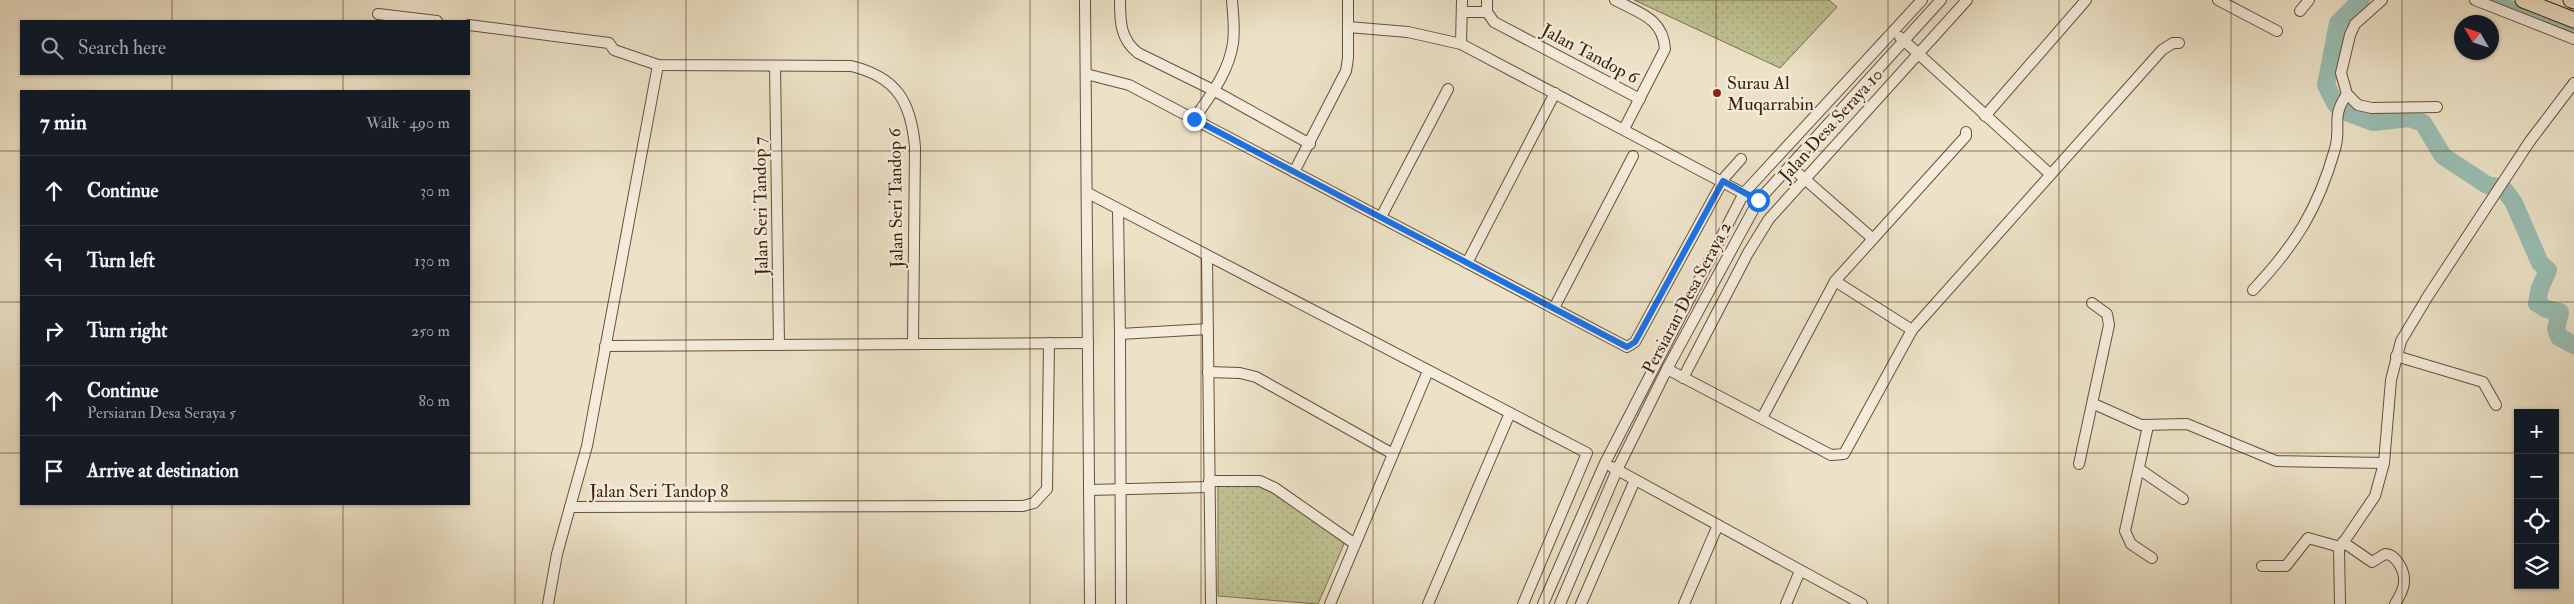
<!DOCTYPE html>
<html lang="en">
<head>
<meta charset="utf-8">
<style>
	:root { --surface:#171b24; --page:#242831; --text:#f1f3f6; --muted:#9ea1a6; --line:#363941 }
	body { margin:0; font-family:"IM FELL Double Pica",serif; background:var(--page); color:var(--text) }
	.controls { position:absolute; right:15px; bottom:15px; display:grid; overflow:hidden; border-radius:0px; box-shadow:0 1px 4px #0004 }
	.controls button { width:45px; height:45px; display:grid; place-items:center; padding:0; border:0; border-bottom:1px solid var(--line); background:var(--surface); color:var(--text); font:25px sans-serif }
	.compass { position:absolute; left:2454px; top:15px; width:45px; height:45px; border-radius:50%; background:var(--surface); box-shadow:0 1px 4px #0004; rotate:309deg }
	.stop { position:absolute; width:15px; height:15px; margin:-11px; border:4px solid #1a73e8; border-radius:50%; background:#fff }
	.stop.end { background:#1a73e8; border-color:#fff; box-shadow:0 1px 5px #0008 }
	.list { margin:0; padding:0; list-style:none }
	h2 { display:flex; justify-content:space-between; align-items:center; height:65px; margin:0; padding:0 20px; font-size:21px }
	h2 small { font-size:16px; font-weight:400; color:var(--muted) }
	.list li { display:grid; grid-template-columns:32px 1fr auto; gap:15px; align-items:center; box-sizing:border-box; height:70px; padding:0 20px; border-top:1px solid var(--line) }
	.list b { display:block; font-size:19px; white-space:nowrap }
	.list p { margin:0; font-size:16px; white-space:nowrap; color:var(--muted) }
	.list em { font-size:16px; font-style:normal; color:var(--muted) }
	.icon { flex:none; width:28px; height:28px; fill:none; stroke:currentColor; stroke-width:2; stroke-linecap:round; stroke-linejoin:round }
	.map { position:relative; flex:none; width:2574px; height:604px; overflow:hidden }
	.search { position:absolute; background:var(--surface); box-shadow:0 1px 4px #0004; left:20px; top:20px; width:450px; height:55px; display:flex; align-items:center; gap:12px; box-sizing:border-box; padding:0 18px; border-radius:0px; color:var(--muted); font-size:19px }
	.panel { position:absolute; background:var(--surface); box-shadow:0 1px 4px #0004; left:20px; top:90px; width:450px; height:415px; border-radius:0px }
	.map>svg:first-child { display:block }
	.park { fill:url(#park-dots); stroke:#7e704e }
	.lines { fill:none; stroke-linecap:round; stroke-linejoin:round }
	.canal { stroke:#99beb3; stroke-width:10 }
	.river { stroke:#99beb3; stroke-width:18 }
	.minor-casing { stroke:#6a4f39; stroke-width:12 }
	.primary-casing { stroke:#3e1e0a; stroke-width:17 }
	.minor { stroke:#f3ecdb; stroke-width:10 }
	.primary { stroke:#ece2c7; stroke-width:15 }
	.route { stroke:#1a73e8; stroke-width:6 }
	.grid { fill:none; stroke:#3e1e0a; stroke-width:1; stroke-opacity:0.55 }
	.poi-dot { fill:#8f2418; stroke:#f3ecdb; stroke-width:2 }
	.labels { text-anchor:middle; dominant-baseline:central; stroke-width:4.5; stroke-linejoin:round; paint-order:stroke }
	.street-label { font-size:18px; fill:#3e1e0a; stroke:#f3ecdb }
	.poi-label { font-size:18px; fill:#3e1e0a; stroke:#f3ecdb; text-anchor:start }
</style>
</head>
<body>
<div class="map">
<svg width="2574" height="604" viewBox="0 0 2574 604">
	<defs>
		<pattern id="park-dots" width="8" height="8" patternUnits="userSpaceOnUse" patternTransform="scale(1.25)"><rect width="8" height="8" fill="#bec191"/><path d="M2 2h.1M6 6h.1" fill="none" stroke="#a4a57c" stroke-width="1.8" stroke-linecap="round"/></pattern>
	</defs>
	<rect width="100%" height="100%" fill="#ece2c7"/>
	<filter id="stains"><feTurbulence type="fractalNoise" baseFrequency=".004" numOctaves="4"/><feColorMatrix values="0 0 0 0 .2 0 0 0 0 .09 0 0 0 0 .02 0 0 0 .5 -.17"/></filter>
	<radialGradient id="worn" r=".72"><stop offset=".6" stop-color="#630" stop-opacity="0"/><stop offset="1" stop-color="#630" stop-opacity=".3"/></radialGradient>
	<g class="park">
		<polygon points="1634,0 1829,0 1837,7 1780,68"/>
		<polygon points="1259,485 1347,537 1318,604 1218,596 1218,486"/>
	</g>
	<g class="lines">
		<polyline class="canal" points="2496,0 2574,29"/>
		<polyline class="river" points="2361,0 2338,23 2326,85 2335,103 2341,110 2373,122 2409,118 2423,123 2443,156 2487,185 2503,188 2514,203 2540,263 2548,270 2540,288 2537,303 2546,309 2560,312 2556,329 2559,337 2574,345"/>
		<g class="minor-casing">
			<g id="minor">
				<polyline points="1085,0 1090,604"/>
				<path d="M1120 0C1120 21 1120 39 1138 53L1213 90 1310 144"/>
				<polyline points="1487,0 1487,12 1494,22 1640,99"/>
				<path d="M1615 0C1639 13 1663 18 1665 49L1624 129"/>
				<polyline points="2218,0 2277,31"/>
				<polyline points="2382,0 2355,24 2350,35 2341,73 2347,94 2358,105 2372,108 2437,107"/>
				<polyline points="2475,0 2574,39"/>
				<polyline points="2300,11 2309,0"/>
				<polyline points="1463,12 1487,12"/>
				<polyline points="378,14 437,21"/>
				<path d="M469 25 609 43 614 50 658 65 851 66C897 77 911 102 915 147L913 344"/>
				<polyline points="1348,27 1408,32 1461,44 1758,201"/>
				<polyline points="1900,37 2050,174"/>
				<polyline points="1461,44 1462,0"/>
				<polyline points="658,65 587,446 570,507 1023,506 1034,503 1047,489 1049,343"/>
				<polyline points="775,66 779,345"/>
				<polyline points="1086,74 1129,85 1627,347 1635,342 1725,177 1741,159"/>
				<polyline points="1985,116 2086,0"/>
				<path d="M1194 119C1210 96 1229 72 1233 43 1235 29 1233 14 1232 0"/>
				<polyline points="1791,167 1872,238"/>
				<polyline points="1294,172 1346,71 1348,58 1348,0"/>
				<polyline points="1088,193 1587,453 1523,604"/>
				<polyline points="1118,210 1120,334"/>
				<polyline points="1381,217 1448,89"/>
				<polyline points="1207,256 1211,604"/>
				<polyline points="1467,263 1555,93"/>
				<polyline points="1835,281 1912,330"/>
				<path d="M2253 290C2296 244 2318 209 2335 149 2342 125 2330 119 2347 94"/>
				<polyline points="1554,308 1633,156"/>
				<polyline points="605,346 1088,343"/>
				<polyline points="2396,356 2483,382 2496,405"/>
				<polyline points="1667,369 1831,455 1844,454 1912,330 2162,50 2173,43 2179,43"/>
				<polyline points="1208,372 1240,373 1256,377 1393,454"/>
				<polyline points="1683,378 1748,253 1769,219 1967,0"/>
				<polyline points="2094,404 2141,425 2187,424 2276,461 2384,463"/>
				<polyline points="1762,418 1835,281 1966,136 1966,132"/>
				<polyline points="2148,426 2125,531 2131,544 2152,558"/>
				<polyline points="2079,464 2109,325 2107,314 2092,303"/>
				<polyline points="1612,467 1862,604"/>
				<polyline points="2139,469 2183,499"/>
				<polyline points="1209,481 1260,481 1275,488 1355,544"/>
				<polyline points="1089,490 1209,487"/>
				<path d="M2343 542 2372 562 2385 554C2396 554 2405 571 2404 582 2404 590 2399 597 2395 604"/>
				<polyline points="2262,566 2286,566 2308,538 2340,547"/>
				<polyline points="548,604 557,554 570,507"/>
				<polyline points="1121,604 1120,334 1208,329"/>
				<polyline points="1330,604 1428,371"/>
				<polyline points="1428,604 1510,413"/>
				<polyline points="1543,604 1605,463 1744,193 1922,0"/>
				<polyline points="1560,604 1617,470 1667,369 1758,201 1941,0"/>
				<polyline points="1581,604 1635,480"/>
				<polyline points="1684,604 1718,525"/>
				<polyline points="1786,604 1800,571"/>
				<polyline points="2340,604 2339,549 2375,496 2384,463 2391,380 2401,341 2428,296 2530,141 2574,83"/>
			</g>
		</g>
		<g class="primary-casing">
			<g id="primary">
				<polyline points="2523,0 2574,20"/>
				<polyline points="2571,0 2574,1"/>
			</g>
		</g>
		<use href="#minor" class="minor"/>
		<use href="#primary" class="primary"/>
	</g>
	<g class="lines">
		<polyline class="route" points="1194,119 1627,347 1635,342 1723,181 1758,200"/>
	</g>
	<path class="grid" d="M172 0V21M343 0V21M515 0V604M686 0V604M858 0V604M1030 0V604M1201 0V604M1373 0V604M1544 0V604M1716 0V604M1888 0V604M2059 0V604M2231 0V604M2402 0V604M172 74V91M343 74V91M0 151H21M469 151H2574M0 302H21M469 302H2574M0 453H21M469 453H2518M2555 453H2574M172 504V604M343 504V604"/>
	<circle class="poi-dot" cx="1717" cy="93" r="5"/>
	<g class="labels">
		<g class="street-label">
			<text transform="translate(1590 54) rotate(28)">Jalan Tandop 6</text>
			<text transform="translate(1831 125) rotate(-48)">Jalan Desa Seraya 10</text>
			<text transform="translate(896 198) rotate(-91)">Jalan Seri Tandop 6</text>
			<text transform="translate(761 206) rotate(-91)">Jalan Seri Tandop 7</text>
			<text transform="translate(1687 298) rotate(-62)">Persiaran Desa Seraya 2</text>
			<text x="659" y="491">Jalan Seri Tandop 8</text>
		</g>
		<g class="poi-label">
			<text x="1727" y="83">Surau Al<tspan x="1727" dy="21">Muqarrabin</tspan></text>
		</g>
	</g>
	<rect width="100%" height="100%" filter="url(#stains)"/>
	<rect width="100%" height="100%" fill="url(#worn)"/>
</svg>
<div class="controls">
<button>+</button>
<button>−</button>
<button><svg class="icon" aria-label="locate" viewBox="0 0 24 24"><circle cx="12" cy="12" r="6"/><path d="M12 2v4M12 18v4M2 12h4M18 12h4"/></svg></button>
<button><svg class="icon" aria-label="layers" viewBox="0 0 24 24"><path d="M12 4l9 5-9 5-9-5zM3 14l9 5 9-5"/></svg></button>
</div>
<svg class="compass" viewBox="-18 -18 36 36"><path d="M0-13l5 13h-10z" fill="#e53935"/><path d="M0 13l5-13h-10z" fill="#9ea1a6"/></svg>
<div class="stop" style="left:1758px;top:200px"></div>
<div class="stop end" style="left:1194px;top:119px"></div>
<div class="search"><svg class="icon" aria-label="search" viewBox="0 0 24 24"><circle cx="10" cy="10" r="6"/><path d="M15 15l6 6"/></svg>Search here</div>
<section class="panel">
<h2>7 min<small>Walk · 490 m</small></h2>
<ul class="list">
<li><svg class="icon" aria-label="ahead" viewBox="0 0 24 24"><path d="M12 20V5M6 11l6-6 6 6"/></svg><div><b>Continue</b></div><em>30 m</em></li>
<li><svg class="icon" aria-label="left" viewBox="0 0 24 24"><path d="M17 20v-9H6M10 6l-5 5 5 5"/></svg><div><b>Turn left</b></div><em>130 m</em></li>
<li><svg class="icon" aria-label="right" viewBox="0 0 24 24"><path d="M7 20v-9h11M14 6l5 5-5 5"/></svg><div><b>Turn right</b></div><em>250 m</em></li>
<li><svg class="icon" aria-label="ahead" viewBox="0 0 24 24"><path d="M12 20V5M6 11l6-6 6 6"/></svg><div><b>Continue</b><p>Persiaran Desa Seraya 5</p></div><em>80 m</em></li>
<li><svg class="icon" aria-label="arrive" viewBox="0 0 24 24"><path d="M6 21V4h12l-3 4 3 4H6"/></svg><div><b>Arrive at destination</b></div></li>
</ul>
</section>
</div>
</body>
</html>
